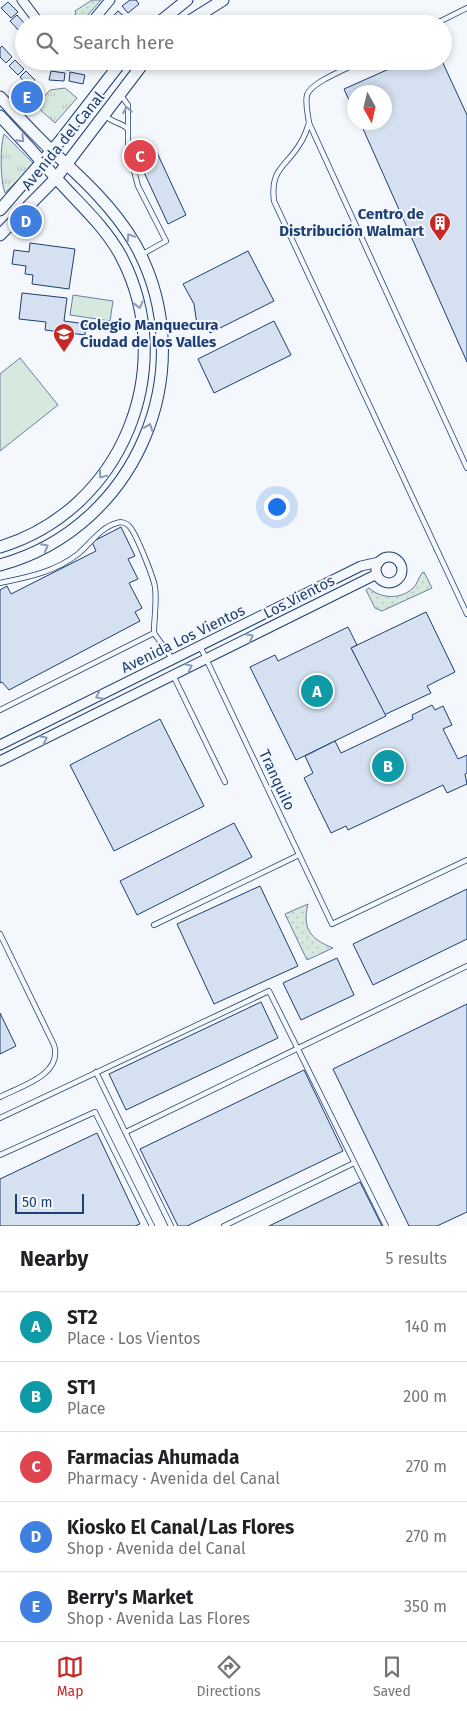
<!DOCTYPE html>
<html lang="en">
<head>
<meta charset="utf-8">
<style>
	:root { --surface:#fff; --page:#f2f2f2; --text:#202124; --muted:#757577; --line:#e0e0e0; --accent:#c62828 }
	body { margin:0; font-family:"Fira Sans",sans-serif; background:var(--page); color:var(--text) }
	.compass { position:absolute; left:347px; top:85px; width:45px; height:45px; border-radius:50%; background:var(--surface); box-shadow:0 2px 8px #0003; rotate:172deg }
	.scale { position:absolute; left:15px; bottom:12px; width:69px; box-sizing:border-box; padding-left:5px; border:2px solid #1d3f73; border-top:0; font-size:14px; line-height:18px; white-space:nowrap; color:#1d3f73; -webkit-text-stroke:4px #f4f7fb; paint-order:stroke }
	.you { position:absolute; left:276px; top:506px; width:18px; height:18px; margin:-12px; border:4px solid #fff; border-radius:50%; background:#1a73e8; box-shadow:0 0 0 8px #1a73e833 }
	.badge { display:grid; place-items:center; width:32px; height:32px; border-radius:50%; background:var(--accent); color:#fff; font-size:16px; font-weight:700 }
	.pin { position:absolute; translate:-50% -50%; border:2px solid #fff; box-shadow:0 1px 5px #0006 }
	.list { margin:0; padding:0; list-style:none }
	h2 { display:flex; justify-content:space-between; align-items:center; height:65px; margin:0; padding:0 20px; font-size:21px }
	h2 small { font-size:16px; font-weight:400; color:var(--muted) }
	.list li { display:grid; grid-template-columns:32px 1fr auto; gap:15px; align-items:center; box-sizing:border-box; height:70px; padding:0 20px; border-top:1px solid var(--line) }
	.list b { display:block; font-size:19px; white-space:nowrap }
	.list p { margin:0; font-size:16px; white-space:nowrap; color:var(--muted) }
	.list em { font-size:16px; font-style:normal; color:var(--muted) }
	.icon { flex:none; width:28px; height:28px; fill:none; stroke:currentColor; stroke-width:2; stroke-linecap:round; stroke-linejoin:round }
	.map { position:relative; flex:none; width:467px; height:1226px; overflow:hidden }
	.search { position:absolute; background:var(--surface); box-shadow:0 2px 8px #0003; left:15px; right:15px; top:15px; height:55px; display:flex; align-items:center; gap:12px; box-sizing:border-box; padding:0 18px; border-radius:28px; color:var(--muted); font-size:19px }
	.sheet { height:415px; background:var(--surface) }
	nav { display:flex; justify-content:space-around; align-items:center; box-sizing:border-box; height:70px; border-top:1px solid var(--line); background:var(--surface); font-size:14px; color:var(--muted) }
	nav a { display:grid; justify-items:center; gap:2px }
	nav .on { color:var(--accent) }
	.map>svg:first-child { display:block }
	.grass { fill:url(#grass-dots); stroke:#687fa3 }
	.park { fill:url(#park-tufts); stroke:#687fa3 }
	.pitch { fill:#d7e8df; stroke:#687fa3 }
	.building { fill:#d5e0f0; stroke:#1d3f73 }
	.lines { fill:none; stroke-linecap:round; stroke-linejoin:round }
	.lane-casing { stroke:#1d3f73; stroke-width:6 }
	.street-casing { stroke:#1d3f73; stroke-width:11 }
	.secondary-casing { stroke:#1d3f73; stroke-width:13 }
	.lane { stroke:#f4f7fb; stroke-width:4.5 }
	.street { stroke:#f4f7fb; stroke-width:9 }
	.secondary { stroke:#f4f7fb; stroke-width:11 }
	.oneway { stroke:#889bb7 }
	.labels { text-anchor:middle; dominant-baseline:central; stroke-width:4; stroke-linejoin:round; paint-order:stroke }
	.street-label { font-size:15px; fill:#1d3f73; stroke:#f4f7fb }
	.poi-label { font-size:15px; font-weight:bold; fill:#1d3f73; stroke:#f4f7fb; text-anchor:end }
</style>
</head>
<body>
<div class="map">
<svg width="467" height="1226" viewBox="0 0 467 1226">
	<defs>
		<pattern id="grass-dots" width="8" height="8" patternUnits="userSpaceOnUse" patternTransform="scale(1.25)"><rect width="8" height="8" fill="#d7e8df"/><path d="M2 2h.1M6 6h.1" fill="none" stroke="#b8c8c3" stroke-width="1.8" stroke-linecap="round"/></pattern>
		<pattern id="park-tufts" width="24" height="20" patternUnits="userSpaceOnUse" patternTransform="scale(1.25)"><rect width="24" height="20" fill="#d7e8df"/><path d="M3 7l-1-3M5 7V3M7 7l1-3M15 17l-1-3M17 17v-4M19 17l1-3" fill="none" stroke="#b8c8c3"/></pattern>
	</defs>
	<rect width="100%" height="100%" fill="#f4f7fb"/>
	<g class="grass">
		<polygon points="92,0 101,0 80,24 64,24 76,14 75,11"/>
		<path d="M424 572 432 588 382 611 375 608 366 590 369 588C381 599 402 600 414 587 417 584 419 577 422 573Z"/>
		<path d="M308 904C302 928 310 939 333 948L307 960 285 914Z"/>
	</g>
	<g class="park">
		<polygon points="65,88 77,98 55,123 36,106 50,90"/>
		<path d="M4 134 34 164 5 193C0 180 0 146 4 134Z"/>
	</g>
	<g class="pitch">
		<polygon points="73,295 113,301 110,321 70,315"/>
		<polygon points="20,358 58,405 0,451 0,374"/>
	</g>
	<g class="building">
		<polygon points="130,0 136,0 139,4 128,13 122,6"/>
		<polygon points="8,2 18,12 11,18 1,8"/>
		<polygon points="118,11 125,17 118,24 111,24 108,21"/>
		<polygon points="17,15 25,24 24,28 20,32 10,21"/>
		<polygon points="2,46 12,57 6,63 0,57 0,48"/>
		<polygon points="15,60 24,69 18,75 9,66"/>
		<polygon points="81,61 92,61 85,70 78,65"/>
		<polygon points="407,61 442,61 467,115 467,362 360,122 384,122 384,92 354,92 354,111 344,89"/>
		<polygon points="26,71 35,80 28,86 20,77"/>
		<polygon points="51,71 65,73 64,81 49,80"/>
		<polygon points="70,72 85,75 83,84 69,81"/>
		<polygon points="35,81 43,90 37,96 29,87"/>
		<polygon points="153,144 186,215 168,224 135,153"/>
		<polygon points="30,243 75,249 69,289 32,284 33,275 25,274 26,266 12,264 14,250 29,252"/>
		<polygon points="248,251 274,301 210,333 204,321 197,325 194,304 183,284"/>
		<polygon points="22,293 67,298 64,321 86,324 85,335 45,330 46,322 19,319"/>
		<polygon points="274,321 291,355 214,393 198,359"/>
		<polygon points="121,527 135,556 128,559 138,579 129,583 142,608 135,612 140,621 9,690 2,682 0,683 0,590 7,586 11,594 96,551 92,542"/>
		<polygon points="426,612 455,672 427,686 431,693 384,715 351,648"/>
		<polygon points="348,627 357,645 351,648 386,716 296,760 250,667 275,655 278,661"/>
		<polygon points="432,705 435,710 443,706 452,725 443,729 458,759 467,755 467,773 465,774 467,784 447,793 443,785 348,830 346,826 331,833 304,778 313,773 305,756 335,741 341,753 413,719 412,715"/>
		<polygon points="160,719 204,806 114,851 70,765"/>
		<polygon points="234,823 252,857 137,915 120,881"/>
		<polygon points="260,886 298,966 214,1004 177,924"/>
		<polygon points="467,889 467,939 373,985 353,944"/>
		<polygon points="337,958 354,995 301,1020 283,983"/>
		<polygon points="261,1002 278,1038 126,1110 109,1074"/>
		<polygon points="467,1004 467,1212 437,1226 409,1226 333,1069"/>
		<polygon points="0,1013 16,1046 0,1054"/>
		<polygon points="304,1070 343,1151 187,1226 178,1226 140,1149"/>
		<polygon points="97,1133 140,1224 135,1226 0,1226 0,1179"/>
		<polygon points="360,1182 382,1226 269,1226"/>
	</g>
	<g class="lines">
		<g class="lane-casing">
			<g id="lane">
				<polyline points="435,24 467,8"/>
				<path d="M361 61C349 68 311 82 307 95 305 104 308 114 309 123L467 468"/>
				<polyline points="120,94 128,105 128,148 138,186 166,241 141,255"/>
				<path d="M105 115C113 124 120 121 128 129"/>
				<path d="M309 123C307 129 305 136 301 142 287 167 270 167 274 201L467 614"/>
				<path d="M0 583C28 577 55 572 78 554 90 544 101 527 117 523 121 521 127 523 130 527 137 536 153 576 155 587 157 602 154 618 154 633L0 710"/>
				<polyline points="154,633 173,660"/>
				<polyline points="200,646 332,924 467,860"/>
				<polyline points="173,675 225,782"/>
				<polyline points="154,925 299,855"/>
				<path d="M0 934 54 1045C63 1075 21 1086 0 1097"/>
				<polyline points="96,1072 171,1226"/>
				<polyline points="0,1118 269,991 386,1226"/>
				<polyline points="126,1132 467,966"/>
				<polyline points="0,1155 95,1112 152,1226"/>
				<polyline points="224,1226 354,1163"/>
			</g>
		</g>
		<g class="street-casing">
			<g id="street">
				<polyline points="22,0 40,24"/>
				<polyline points="90,24 110,0"/>
				<polyline points="68,61 68,65"/>
				<circle cx="389" cy="570" r="13"/>
				<polyline points="0,745 361,566 379,562"/>
				<polyline points="0,761 377,574"/>
			</g>
		</g>
		<g class="secondary-casing">
			<g id="secondary">
				<polyline points="157,24 187,0"/>
				<polyline points="185,24 223,0"/>
				<path d="M0 97C17 115 34 134 52 151 83 179 114 208 135 244 204 368 137 528 0 565"/>
				<path d="M0 116C19 136 38 157 56 178 79 204 104 225 121 256 180 368 122 510 0 547"/>
				<polyline points="0,210 60,141 122,61"/>
				<polyline points="0,235 56,178 145,61"/>
			</g>
		</g>
		<use href="#lane" class="lane"/>
		<use href="#street" class="street"/>
		<use href="#secondary" class="secondary"/>
	</g>
	<defs><path id="oneway-chevron" d="M-2-3.5L2.5 0L-2 3.5" fill="none" stroke-width="1.6" stroke-linecap="round" stroke-linejoin="round" transform="scale(1.25)"/></defs>
	<g class="oneway">
		<use href="#oneway-chevron" transform="translate(127 110) rotate(-100)"/>
		<use href="#oneway-chevron" transform="translate(21 139) rotate(46)"/>
		<use href="#oneway-chevron" transform="translate(130 237) rotate(-122)"/>
		<use href="#oneway-chevron" transform="translate(139 305) rotate(76)"/>
		<use href="#oneway-chevron" transform="translate(149 427) rotate(-70)"/>
		<use href="#oneway-chevron" transform="translate(102 475) rotate(127)"/>
		<use href="#oneway-chevron" transform="translate(45 547) rotate(-28)"/>
		<use href="#oneway-chevron" transform="translate(250 637) rotate(-27)"/>
		<use href="#oneway-chevron" transform="translate(189 667) rotate(-26)"/>
		<use href="#oneway-chevron" transform="translate(99 696) rotate(154)"/>
		<use href="#oneway-chevron" transform="translate(44 739) rotate(-26)"/>
	</g>
	<defs>
		<g id="building-pin" transform="scale(1.125)"><path d="M0 17L-7.5 6A9.5 9.5 0 1 1 7.5 6Z" fill="#c62828" stroke="#f4f7fb"/><path d="M-4-6H4V6H1V3H-1V6H-4ZM-2.5-4.3h1.7v1.8h-1.7ZM.8-4.3h1.7v1.8H.8ZM-2.5-1h1.7V.8h-1.7ZM.8-1h1.7V.8H.8Z" fill="#fff"/></g>
		<g id="school-pin" transform="scale(1.125)"><path d="M0 17L-7.5 6A9.5 9.5 0 1 1 7.5 6Z" fill="#c62828" stroke="#f4f7fb"/><path d="M0-5L7-2L0 1L-7-2ZM-4 1L0 2.5L4 1V4Q0 6-4 4Z" fill="#fff"/></g>
	</defs>
	<g fill-rule="evenodd">
		<use href="#building-pin" x="440" y="223"/>
		<use href="#school-pin" x="64" y="334"/>
	</g>
	<g class="labels">
		<g class="street-label">
			<text transform="translate(63 141) rotate(-51)">Avenida del Canal</text>
			<text transform="translate(299 597) rotate(-27)">Los Vientos</text>
			<text transform="translate(183 639) rotate(-26)">Avenida Los Vientos</text>
			<text transform="translate(277 780) rotate(65)">Tranquilo</text>
		</g>
		<g class="poi-label">
			<text x="424" y="214">Centro de<tspan x="424" dy="17">Distribución Walmart</tspan></text>
			<text x="80" y="325" text-anchor="start">Colegio Manquecura<tspan x="80" dy="17">Ciudad de los Valles</tspan></text>
		</g>
	</g>
</svg>
<svg class="compass" viewBox="-18 -18 36 36"><path d="M0-13l5 13h-10z" fill="#e53935"/><path d="M0 13l5-13h-10z" fill="#757577"/></svg>
<div class="scale">50 m</div>
<div class="you"></div>
<div class="pin badge" style="left:317px;top:691px;background:#0f9aa8">A</div>
<div class="pin badge" style="left:388px;top:766px;background:#0f9aa8">B</div>
<div class="pin badge" style="left:140px;top:156px;background:#e0444e">C</div>
<div class="pin badge" style="left:26px;top:221px;background:#3f7fe0">D</div>
<div class="pin badge" style="left:27px;top:97px;background:#3f7fe0">E</div>
<div class="search"><svg class="icon" aria-label="search" viewBox="0 0 24 24"><circle cx="10" cy="10" r="6"/><path d="M15 15l6 6"/></svg>Search here</div>
</div>
<section class="sheet">
<h2>Nearby<small>5 results</small></h2>
<ul class="list">
<li><span class="badge" style="background:#0f9aa8">A</span><div><b>ST2</b><p>Place · Los Vientos</p></div><em>140 m</em></li>
<li><span class="badge" style="background:#0f9aa8">B</span><div><b>ST1</b><p>Place</p></div><em>200 m</em></li>
<li><span class="badge" style="background:#e0444e">C</span><div><b>Farmacias Ahumada</b><p>Pharmacy · Avenida del Canal</p></div><em>270 m</em></li>
<li><span class="badge" style="background:#3f7fe0">D</span><div><b>Kiosko El Canal/Las Flores</b><p>Shop · Avenida del Canal</p></div><em>270 m</em></li>
<li><span class="badge" style="background:#3f7fe0">E</span><div><b>Berry's Market</b><p>Shop · Avenida Las Flores</p></div><em>350 m</em></li>
</ul>
</section>
<nav>
<a class="on"><svg class="icon" aria-label="map" viewBox="0 0 24 24"><path d="M3 6l6-2 6 2 6-2v14l-6 2-6-2-6 2zM9 4v14M15 6v14"/></svg>Map</a>
<a><svg class="icon" aria-label="directions" viewBox="0 0 24 24"><path d="M12 3l9 9-9 9-9-9zM9 14v-3h6M13 9l2 2-2 2"/></svg>Directions</a>
<a><svg class="icon" aria-label="saved" viewBox="0 0 24 24"><path d="M7 4h10v16l-5-4-5 4z"/></svg>Saved</a>
</nav>
</body>
</html>
